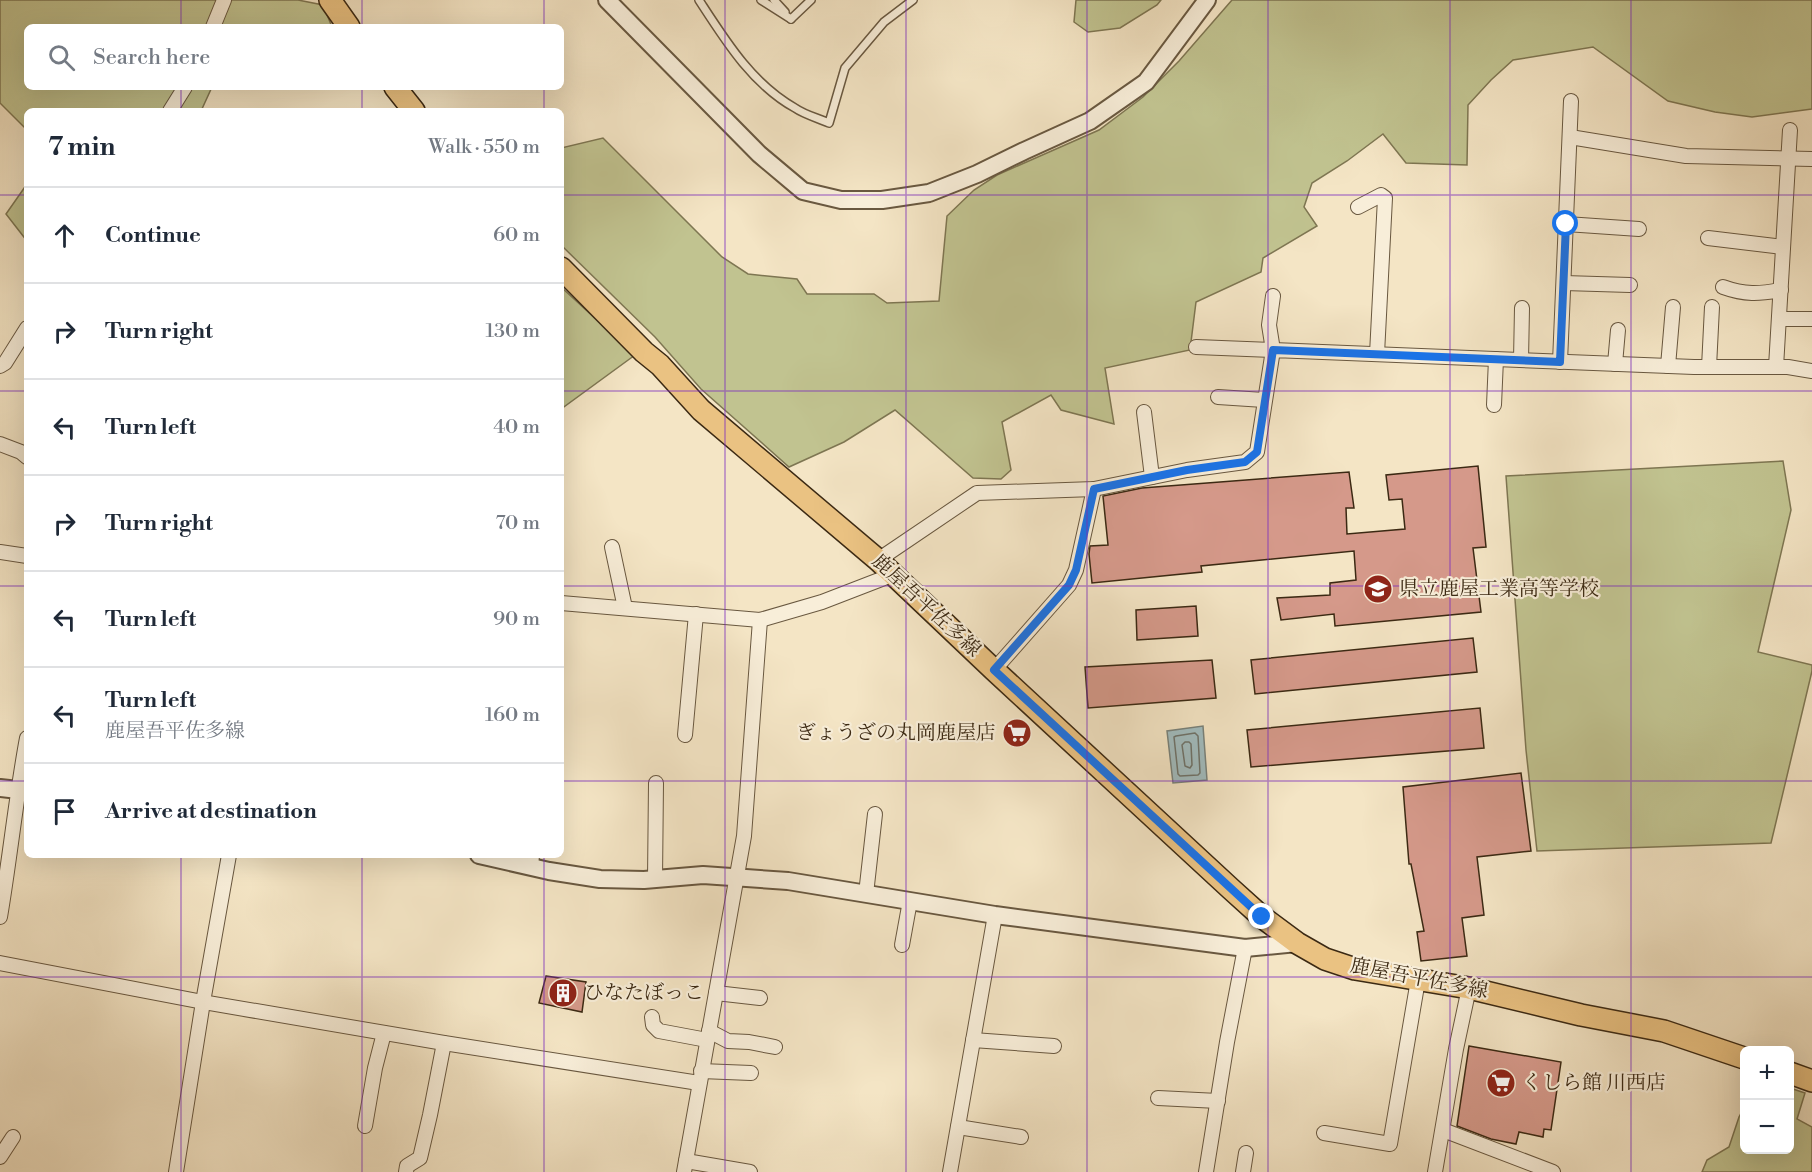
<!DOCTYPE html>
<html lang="en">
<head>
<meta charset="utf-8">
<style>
	:root { --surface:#fff; --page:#f6f6f7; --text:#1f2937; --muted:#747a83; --line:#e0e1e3 }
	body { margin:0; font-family:"Libre Bodoni","Noto Serif JP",serif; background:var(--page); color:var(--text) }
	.controls { position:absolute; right:18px; bottom:18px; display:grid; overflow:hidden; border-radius:9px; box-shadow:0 6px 24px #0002 }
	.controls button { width:54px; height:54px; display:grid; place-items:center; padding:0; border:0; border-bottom:2px solid var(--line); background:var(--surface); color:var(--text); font:30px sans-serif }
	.stop { position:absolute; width:18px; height:18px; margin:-14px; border:4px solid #1a73e8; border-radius:50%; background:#fff }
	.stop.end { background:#1a73e8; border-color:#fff; box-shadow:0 2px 6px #0008 }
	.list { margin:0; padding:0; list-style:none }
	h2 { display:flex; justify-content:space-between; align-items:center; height:78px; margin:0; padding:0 24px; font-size:26px }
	h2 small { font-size:20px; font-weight:400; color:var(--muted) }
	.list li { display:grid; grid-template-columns:39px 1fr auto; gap:18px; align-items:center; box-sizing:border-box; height:96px; padding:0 24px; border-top:2px solid var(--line) }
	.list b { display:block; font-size:22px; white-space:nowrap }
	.list p { margin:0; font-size:20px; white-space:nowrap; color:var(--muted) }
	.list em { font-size:20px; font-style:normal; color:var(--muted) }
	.icon { flex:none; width:33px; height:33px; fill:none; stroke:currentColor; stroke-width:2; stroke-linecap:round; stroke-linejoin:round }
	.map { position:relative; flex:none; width:1812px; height:1172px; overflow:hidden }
	.search { position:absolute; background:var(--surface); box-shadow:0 6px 24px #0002; left:24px; top:24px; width:540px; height:66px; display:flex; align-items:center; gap:15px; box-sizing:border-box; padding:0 21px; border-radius:9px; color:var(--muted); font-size:22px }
	.panel { position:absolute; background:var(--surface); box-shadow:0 6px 24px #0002; left:24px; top:108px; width:540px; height:750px; border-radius:9px }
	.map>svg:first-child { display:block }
	.green { fill:#c1c390; stroke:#7e7652; stroke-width:1.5 }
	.water { fill:#a1bcbf; stroke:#78817a; stroke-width:1.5 }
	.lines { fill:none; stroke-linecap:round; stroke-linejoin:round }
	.shore { stroke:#6e7269; stroke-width:1.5 }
	.building { fill:#d5998a; stroke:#3b2913; stroke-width:1.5 }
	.service-casing { stroke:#695840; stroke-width:10 }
	.minor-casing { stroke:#695840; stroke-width:16 }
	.tertiary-casing { stroke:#695840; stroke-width:20 }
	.primary-casing { stroke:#3b2913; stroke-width:24 }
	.service { stroke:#f8eed9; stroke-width:7 }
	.minor { stroke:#f8eed9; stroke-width:14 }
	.tertiary { stroke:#f8eed9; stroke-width:16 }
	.primary { stroke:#eac282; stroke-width:21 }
	.route { stroke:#1a73e8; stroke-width:8 }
	.grid { fill:none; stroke:#7b2cbf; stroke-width:1.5; stroke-opacity:0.55 }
	.labels { text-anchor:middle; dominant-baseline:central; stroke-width:4.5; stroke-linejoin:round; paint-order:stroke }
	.poi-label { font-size:20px; fill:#3b2913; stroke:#f8eed9; text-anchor:start }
	.street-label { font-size:20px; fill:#3b2913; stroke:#f8eed9 }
</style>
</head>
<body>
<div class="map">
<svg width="1812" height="1172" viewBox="0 0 1812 1172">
	<rect width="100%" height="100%" fill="#f4e5c5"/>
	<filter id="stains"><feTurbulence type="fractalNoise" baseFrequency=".00333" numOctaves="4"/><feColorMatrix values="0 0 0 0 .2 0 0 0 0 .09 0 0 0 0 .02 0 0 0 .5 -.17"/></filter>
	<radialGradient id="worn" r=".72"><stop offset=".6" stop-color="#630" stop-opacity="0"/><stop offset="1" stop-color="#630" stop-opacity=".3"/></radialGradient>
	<g class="green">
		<polygon points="0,0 298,0 323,5 332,27 27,27 27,87 212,87 201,111 27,111 27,130 0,103"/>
		<polygon points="1076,0 1161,0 1157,5 1120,28 1088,32 1074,22"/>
		<polygon points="1232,0 1812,0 1812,109 1752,117 1715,112 1668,101 1593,47 1513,60 1491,80 1468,105 1467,165 1406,163 1383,134 1347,161 1312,183 1304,207 1317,226 1263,258 1261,272 1196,302 1190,350 1105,368 1114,424 1061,410 1051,395 1002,422 1011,470 1001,479 973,478 895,410 844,442 789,467 701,389 655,337 561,245 561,148 603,138 722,257 748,274 797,279 807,294 874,294 887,303 939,301 947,216 974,190 997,175 1099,130 1143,97 1179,61"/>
		<polygon points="27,184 27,241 6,214"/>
		<polygon points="561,287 635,355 561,409"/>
		<polygon points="1783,461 1791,510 1758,652 1812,665 1812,671 1771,843 1537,851 1526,750 1506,476"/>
		<polygon points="1790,1088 1805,1093 1797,1119 1812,1127 1812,1172 1702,1172 1707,1160 1729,1147 1739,1117 1744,1108 1744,1150 1790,1150"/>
	</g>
	<polygon class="water" points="1203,726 1207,780 1173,783 1167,731"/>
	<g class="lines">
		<g class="shore">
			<polygon points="1195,733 1198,736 1200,773 1198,775 1180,776 1178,774 1174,737 1176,736"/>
			<polygon points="1185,742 1189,742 1191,744 1192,765 1190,768 1185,766 1182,745"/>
		</g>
	</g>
	<g class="building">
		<polygon points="1478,466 1486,547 1473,548 1481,612 1335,626 1334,614 1281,620 1277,598 1330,595 1330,583 1356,580 1354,551 1201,566 1202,572 1092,583 1089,554 1090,546 1108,545 1103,496 1142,488 1349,472 1354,508 1346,508 1347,534 1405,529 1402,499 1389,500 1386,475"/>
		<polygon points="1196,606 1198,636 1137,640 1136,610"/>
		<polygon points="1473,638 1477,672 1255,694 1251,660"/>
		<polygon points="1212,660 1216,698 1088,708 1085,667"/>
		<polygon points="1480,708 1484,748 1251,767 1247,730"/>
		<polygon points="1521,773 1531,851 1477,857 1484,915 1462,918 1467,956 1421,961 1417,932 1424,931 1411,864 1409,864 1403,787"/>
		<polygon points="546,976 586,982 582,1012 539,1003"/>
		<polygon points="1469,1046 1561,1062 1551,1130 1544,1129 1543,1137 1519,1132 1516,1144 1491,1139 1457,1126"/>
	</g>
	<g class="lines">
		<g class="service-casing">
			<g id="service">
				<path d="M699 0C725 40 752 84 795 108 805 115 818 118 829 123L845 68 884 22 913 0"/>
				<polyline points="761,0 791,19"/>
				<polyline points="774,0 785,12"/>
				<polyline points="791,19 811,0"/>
			</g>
		</g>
		<g class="minor-casing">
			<g id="minor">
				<polyline points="213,27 224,0"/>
				<polyline points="170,111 185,87"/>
				<polyline points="1570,137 1686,156 1812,159"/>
				<polyline points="1358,207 1381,195 1385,198 1377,354"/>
				<polyline points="1566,224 1639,229"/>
				<polyline points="1708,238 1783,247"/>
				<polyline points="1564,283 1630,285"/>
				<path d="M1723 287C1745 295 1759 294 1781 290"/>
				<polyline points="1779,319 1812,319"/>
				<polyline points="1196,347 1273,350 1269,325 1273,296"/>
				<polyline points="1521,360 1522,308"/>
				<polyline points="1560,362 1571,101"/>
				<polyline points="1615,364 1618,330"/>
				<polyline points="0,366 5,363 27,328"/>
				<polyline points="1668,366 1673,307"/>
				<polyline points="1709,367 1712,307"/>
				<polyline points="1776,367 1790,130"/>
				<polyline points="1218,397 1264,400"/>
				<polyline points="1494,405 1496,359"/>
				<polyline points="1144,412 1152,477"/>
				<polyline points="0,444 21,452 27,457"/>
				<polyline points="612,547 625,608"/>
				<polyline points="0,552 27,556"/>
				<polyline points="878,560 977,493 1094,489 1187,470 1245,462 1257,452 1273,350 1694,367 1788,367 1812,371"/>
				<polyline points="561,603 760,620 822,602 892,575"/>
				<polyline points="994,670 1069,585 1076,570 1094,489"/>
				<polyline points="685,735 696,614"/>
				<polyline points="531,867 532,855"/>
				<polyline points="655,879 656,783"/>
				<polyline points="866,894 875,814"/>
				<path d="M0 917C10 858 16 797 27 738"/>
				<polyline points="902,945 910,901"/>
				<polyline points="0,963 203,1002 444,1043 699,1083"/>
				<polyline points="716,993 760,998"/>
				<polyline points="652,1017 653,1025 659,1031 707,1040"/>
				<polyline points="709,1031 728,1041 749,1042 775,1047"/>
				<polyline points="973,1040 1054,1046"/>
				<polyline points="701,1071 751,1073"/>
				<polyline points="1158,1098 1218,1101"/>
				<polyline points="365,1126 375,1068 384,1033"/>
				<polyline points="958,1127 1021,1137"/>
				<polyline points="1443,1130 1553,1172"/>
				<polyline points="1324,1133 1390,1144 1418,980"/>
				<polyline points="0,1157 13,1137"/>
				<polyline points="686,1161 750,1172"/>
				<polyline points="176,1172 203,1002 229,855"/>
				<polyline points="406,1172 407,1166 420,1158 430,1115 444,1043"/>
				<polyline points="684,1172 744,836 760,620"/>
				<polyline points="950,1172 995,915"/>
				<polyline points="1206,1172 1227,1042 1245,948"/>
				<polyline points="1243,1172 1246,1153"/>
				<polyline points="1435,1172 1456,1049 1469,988"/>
			</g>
		</g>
		<g class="tertiary-casing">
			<g id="tertiary">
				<polyline points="607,0 759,154 803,191 841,200 882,200 929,193 977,174 1024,151 1090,121 1146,82 1207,0"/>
				<polyline points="0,788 27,791"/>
				<polyline points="479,855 549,871 600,879 644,880 703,875 788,881 995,915 1245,948 1297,943"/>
			</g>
		</g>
		<g class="primary-casing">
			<g id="primary">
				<polyline points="330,0 349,27"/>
				<polyline points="395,87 414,111"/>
				<polyline points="561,268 644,352 660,365 701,410 878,560 994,670 1231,889 1262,917 1297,943 1325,959 1355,969 1469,988 1581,1015 1664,1031 1744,1058"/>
				<polyline points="1790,1073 1812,1081"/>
			</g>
		</g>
		<use href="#service" class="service"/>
		<use href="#minor" class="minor"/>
		<use href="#tertiary" class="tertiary"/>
		<use href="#primary" class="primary"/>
	</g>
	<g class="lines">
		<polyline class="route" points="1262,917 994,670 1069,585 1076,570 1094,489 1187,470 1245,462 1257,452 1273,350 1560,362 1566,224"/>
	</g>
	<path class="grid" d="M181 0V27M362 0V27M544 0V27M725 0V1172M906 0V1172M1087 0V1172M1268 0V1172M1450 0V1172M1631 0V1172M181 87V111M362 87V111M544 87V111M0 195H27M561 195H1812M0 391H27M561 391H1812M0 586H27M561 586H1812M0 781H27M561 781H1812M181 855V1172M362 855V1172M544 855V1172M0 977H1812"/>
	<defs>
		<g id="school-disc" transform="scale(1.5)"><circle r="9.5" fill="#8f2418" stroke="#f8eed9"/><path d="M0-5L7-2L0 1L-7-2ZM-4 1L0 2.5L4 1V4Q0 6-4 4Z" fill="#fff"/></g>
		<g id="supermarket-disc" transform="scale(1.5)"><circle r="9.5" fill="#8f2418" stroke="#f8eed9"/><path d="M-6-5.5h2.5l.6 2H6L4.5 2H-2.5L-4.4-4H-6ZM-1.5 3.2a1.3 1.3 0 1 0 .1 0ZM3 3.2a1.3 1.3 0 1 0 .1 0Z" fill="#fff"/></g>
		<g id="building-disc" transform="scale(1.5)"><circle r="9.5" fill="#8f2418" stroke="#f8eed9"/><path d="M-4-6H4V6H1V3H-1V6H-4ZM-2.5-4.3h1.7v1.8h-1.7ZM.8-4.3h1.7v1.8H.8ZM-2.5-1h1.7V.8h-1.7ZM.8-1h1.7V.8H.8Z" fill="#fff"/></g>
	</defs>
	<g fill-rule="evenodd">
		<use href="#school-disc" x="1378" y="589"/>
		<use href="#supermarket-disc" x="1017" y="733"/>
		<use href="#building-disc" x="563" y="993"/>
		<use href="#supermarket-disc" x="1501" y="1083"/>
	</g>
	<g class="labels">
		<g class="poi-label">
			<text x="1399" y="589">県立鹿屋工業高等学校</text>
			<text x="996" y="733" text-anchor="end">ぎょうざの丸岡鹿屋店</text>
			<text x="584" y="993">ひなたぼっこ</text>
			<text x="1522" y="1083">くしら館 川西店</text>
		</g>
		<g class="street-label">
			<text transform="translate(926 606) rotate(43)">鹿屋吾平佐多線</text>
			<text transform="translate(1419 979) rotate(11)">鹿屋吾平佐多線</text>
		</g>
	</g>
	<rect width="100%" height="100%" filter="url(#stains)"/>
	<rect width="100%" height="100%" fill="url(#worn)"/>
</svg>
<div class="controls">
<button>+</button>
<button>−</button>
</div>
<div class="stop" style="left:1566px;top:224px"></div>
<div class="stop end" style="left:1262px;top:917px"></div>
<div class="search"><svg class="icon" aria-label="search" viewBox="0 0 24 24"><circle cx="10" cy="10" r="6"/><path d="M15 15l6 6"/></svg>Search here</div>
<section class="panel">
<h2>7 min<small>Walk · 550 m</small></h2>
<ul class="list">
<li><svg class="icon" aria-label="ahead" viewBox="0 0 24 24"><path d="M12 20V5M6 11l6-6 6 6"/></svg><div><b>Continue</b></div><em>60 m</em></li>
<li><svg class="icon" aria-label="right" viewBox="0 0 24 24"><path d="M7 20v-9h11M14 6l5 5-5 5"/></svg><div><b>Turn right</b></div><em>130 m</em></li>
<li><svg class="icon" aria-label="left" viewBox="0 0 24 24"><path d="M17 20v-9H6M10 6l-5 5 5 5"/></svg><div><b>Turn left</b></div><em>40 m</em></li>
<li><svg class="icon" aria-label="right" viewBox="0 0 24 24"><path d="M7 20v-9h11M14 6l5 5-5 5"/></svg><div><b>Turn right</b></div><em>70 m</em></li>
<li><svg class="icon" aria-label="left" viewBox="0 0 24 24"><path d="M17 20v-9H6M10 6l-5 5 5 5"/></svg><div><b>Turn left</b></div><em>90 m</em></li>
<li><svg class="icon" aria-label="left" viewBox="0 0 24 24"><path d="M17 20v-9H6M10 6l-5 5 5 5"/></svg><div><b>Turn left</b><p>鹿屋吾平佐多線</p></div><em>160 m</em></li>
<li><svg class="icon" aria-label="arrive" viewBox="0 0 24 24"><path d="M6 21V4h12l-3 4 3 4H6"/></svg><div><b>Arrive at destination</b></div></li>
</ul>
</section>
</div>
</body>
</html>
